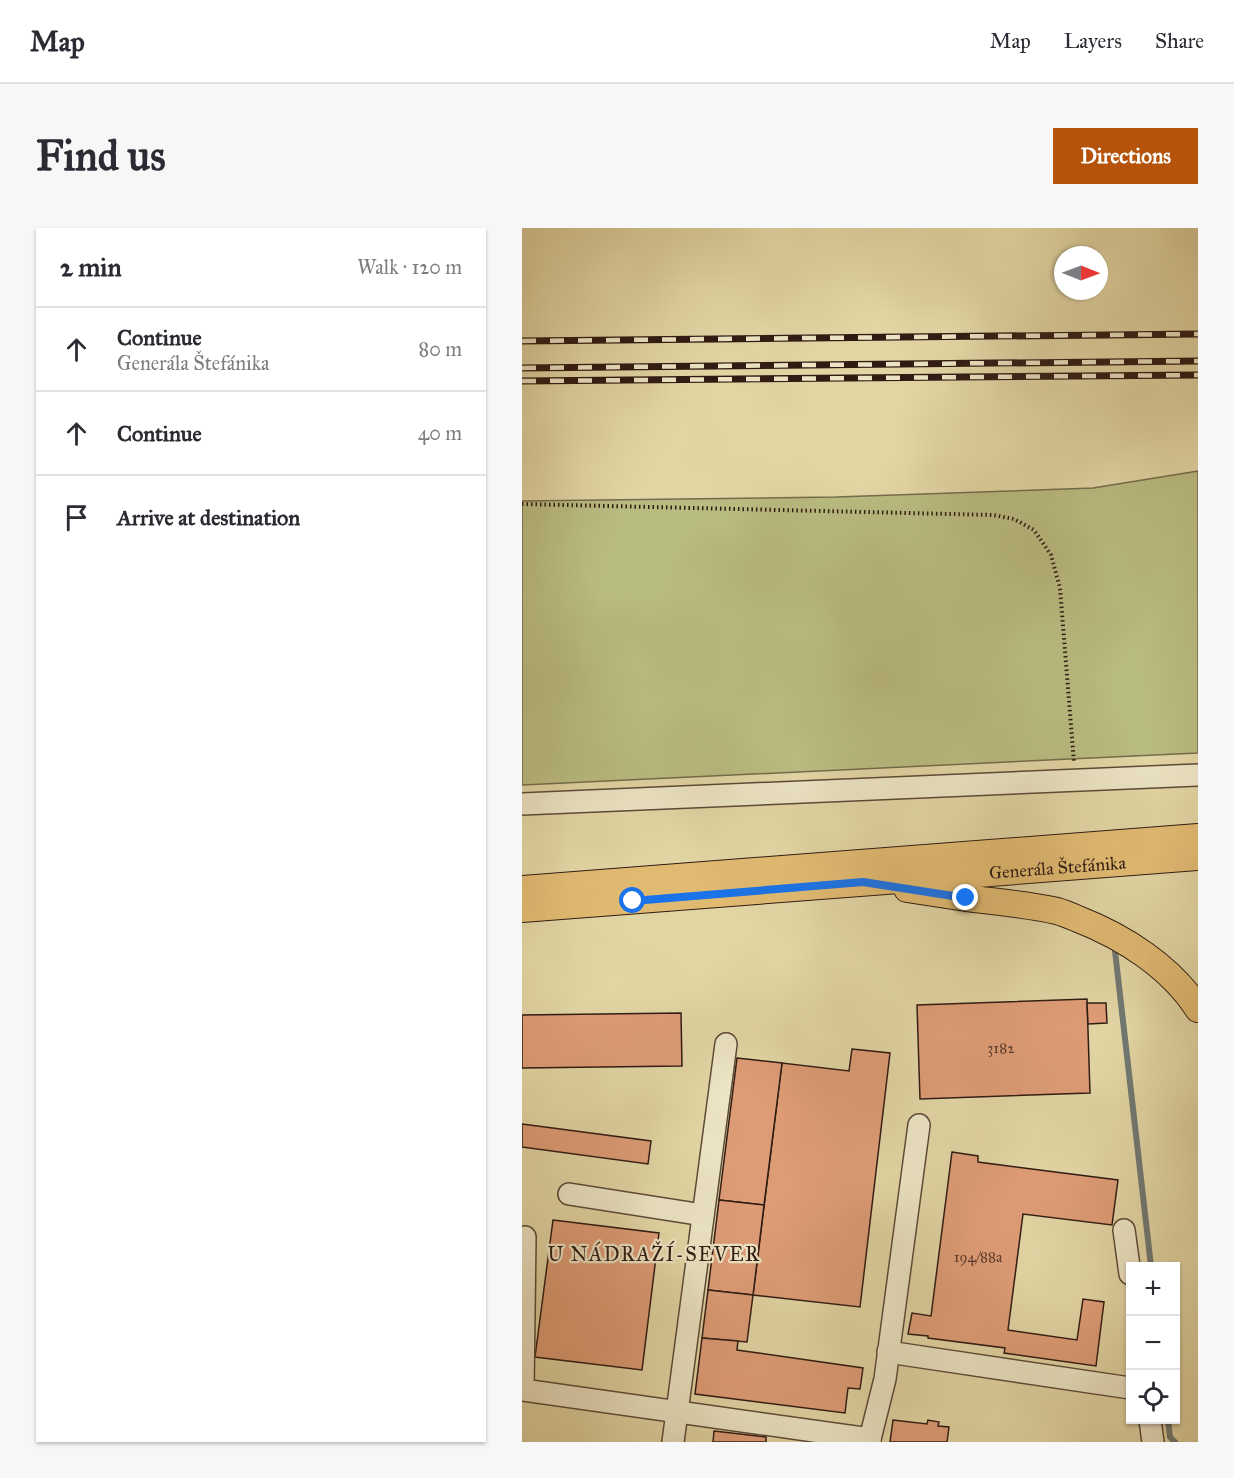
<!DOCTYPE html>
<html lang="en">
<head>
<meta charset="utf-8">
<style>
	:root { --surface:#fff; --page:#f7f7f7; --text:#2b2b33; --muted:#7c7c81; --line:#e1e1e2; --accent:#b45309 }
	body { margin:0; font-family:"IM FELL Great Primer",serif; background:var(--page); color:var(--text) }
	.controls { position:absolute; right:18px; bottom:18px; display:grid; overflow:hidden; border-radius:0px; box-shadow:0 2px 4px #0004 }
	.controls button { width:54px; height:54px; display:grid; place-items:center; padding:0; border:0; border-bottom:2px solid var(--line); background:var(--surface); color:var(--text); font:30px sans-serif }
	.compass { position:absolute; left:532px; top:18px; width:54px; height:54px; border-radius:50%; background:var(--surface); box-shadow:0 2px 4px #0004; rotate:91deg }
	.stop { position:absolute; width:18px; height:18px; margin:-14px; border:4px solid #1a73e8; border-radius:50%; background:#fff }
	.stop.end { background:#1a73e8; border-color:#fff; box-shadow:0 2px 6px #0008 }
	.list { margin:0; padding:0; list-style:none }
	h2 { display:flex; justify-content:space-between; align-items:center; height:78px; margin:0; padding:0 24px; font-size:26px }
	h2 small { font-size:20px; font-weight:400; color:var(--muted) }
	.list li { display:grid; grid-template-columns:39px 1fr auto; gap:18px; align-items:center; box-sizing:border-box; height:84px; padding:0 24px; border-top:2px solid var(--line) }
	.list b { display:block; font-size:22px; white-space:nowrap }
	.list p { margin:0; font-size:20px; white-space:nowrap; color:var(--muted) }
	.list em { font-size:20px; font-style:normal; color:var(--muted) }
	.icon { flex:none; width:33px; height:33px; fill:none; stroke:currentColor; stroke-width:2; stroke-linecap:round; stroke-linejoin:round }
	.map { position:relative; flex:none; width:676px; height:1214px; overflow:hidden; border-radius:0px }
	header { display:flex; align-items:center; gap:36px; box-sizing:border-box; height:84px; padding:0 30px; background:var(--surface); border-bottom:2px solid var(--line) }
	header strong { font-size:28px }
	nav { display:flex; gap:33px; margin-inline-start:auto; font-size:21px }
	.intro { display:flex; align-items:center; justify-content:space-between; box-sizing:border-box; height:144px; padding:0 36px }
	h1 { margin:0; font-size:42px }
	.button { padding:15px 27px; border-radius:0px; background:var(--accent); color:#fff; font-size:21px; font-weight:700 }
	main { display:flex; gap:36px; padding:0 36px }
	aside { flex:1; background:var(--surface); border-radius:0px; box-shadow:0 2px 4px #0004 }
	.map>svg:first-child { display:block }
	.green { fill:#b9bc81; stroke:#746c4a; stroke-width:1.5 }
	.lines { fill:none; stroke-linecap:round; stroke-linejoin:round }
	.stream { stroke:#707872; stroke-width:6 }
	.building { fill:#de9c76; stroke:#301b13; stroke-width:1.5 }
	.minor-casing { stroke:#5c4a37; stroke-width:24 }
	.major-casing { stroke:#301b13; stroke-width:28 }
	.path { stroke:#301b13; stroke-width:4; stroke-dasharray:1.5 3; stroke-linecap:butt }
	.minor { stroke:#ece4c4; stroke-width:21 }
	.major { stroke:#e1ba72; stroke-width:26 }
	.rail-casing { stroke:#301b13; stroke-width:7 }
	.rail { stroke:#ece4c4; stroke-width:4.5; stroke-dasharray:14; stroke-linecap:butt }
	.route { stroke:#1a73e8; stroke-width:8 }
	.labels { text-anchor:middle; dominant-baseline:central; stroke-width:4.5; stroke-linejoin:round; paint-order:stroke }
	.number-label { font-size:15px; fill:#5c3b2c }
	.street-label { font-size:18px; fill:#301b13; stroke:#ece4c4 }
	.neighbourhood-label { font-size:20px; letter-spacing:1.5px; fill:#301b13; stroke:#ece4c4 }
</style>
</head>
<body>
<header>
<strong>Map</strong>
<nav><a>Map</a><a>Layers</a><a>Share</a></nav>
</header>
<div class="intro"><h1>Find us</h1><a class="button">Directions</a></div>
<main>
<aside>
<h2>2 min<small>Walk · 120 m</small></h2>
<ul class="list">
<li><svg class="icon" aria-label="ahead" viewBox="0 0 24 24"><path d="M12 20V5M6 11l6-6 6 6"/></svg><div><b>Continue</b><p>Generála Štefánika</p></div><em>80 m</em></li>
<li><svg class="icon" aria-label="ahead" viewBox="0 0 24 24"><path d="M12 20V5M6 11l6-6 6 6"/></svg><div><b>Continue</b></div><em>40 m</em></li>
<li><svg class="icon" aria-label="arrive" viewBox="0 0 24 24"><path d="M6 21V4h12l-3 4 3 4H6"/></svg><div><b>Arrive at destination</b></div></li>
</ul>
</aside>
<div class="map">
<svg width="676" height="1214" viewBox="0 0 676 1214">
	<rect width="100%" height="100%" fill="#e2d5a4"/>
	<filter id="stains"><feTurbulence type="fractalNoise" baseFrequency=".00333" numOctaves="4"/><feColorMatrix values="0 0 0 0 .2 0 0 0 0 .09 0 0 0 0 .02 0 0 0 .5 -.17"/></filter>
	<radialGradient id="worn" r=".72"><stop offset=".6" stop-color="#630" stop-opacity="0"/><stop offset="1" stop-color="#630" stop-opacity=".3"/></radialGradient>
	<polygon class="green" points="676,243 676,525 0,557 0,273 314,269 571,260"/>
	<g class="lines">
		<g class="stream">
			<polyline points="593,723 629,1038"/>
			<polyline points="646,1192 648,1209 653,1214"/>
		</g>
	</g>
	<g class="building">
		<polygon points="565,771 568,865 398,871 395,777"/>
		<polygon points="565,775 584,775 585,795 566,796"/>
		<polygon points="159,785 160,838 0,840 0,787"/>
		<polygon points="330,821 368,825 338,1079 231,1067 260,835 327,843"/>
		<polygon points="215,830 260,835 242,977 197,972"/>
		<polygon points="0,896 129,913 126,936 0,919"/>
		<polygon points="430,924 456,928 456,934 596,952 590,997 501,986 486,1102 555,1112 561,1071 582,1074 574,1138 482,1125 483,1120 406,1110 406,1108 386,1106 390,1085 409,1088"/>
		<polygon points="197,972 242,977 231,1067 186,1062"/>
		<polygon points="31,992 137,1005 120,1142 13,1129"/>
		<polygon points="186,1062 231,1067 225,1114 180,1110"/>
		<polygon points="180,1110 216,1113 215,1122 341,1140 338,1161 326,1160 323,1185 173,1166"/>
		<polygon points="371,1192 405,1196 406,1192 417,1194 416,1198 427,1199 425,1214 368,1214"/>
		<polygon points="192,1203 244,1209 244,1214 191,1214"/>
	</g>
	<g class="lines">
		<g class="minor-casing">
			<g id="minor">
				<polyline points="0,576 676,547"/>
				<polyline points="47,966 181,987"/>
				<polyline points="602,1002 608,1046"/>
				<polyline points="3,1009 1,1162 348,1211 348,1214"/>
				<polyline points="366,1124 608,1160"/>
				<polyline points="628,1192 631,1214"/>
				<polyline points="348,1211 363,1151 397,897"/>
				<polyline points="151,1214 204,816"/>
			</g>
		</g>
		<g class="major-casing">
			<g id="major">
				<polyline points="0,661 676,609"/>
				<path d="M385 661C404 664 424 667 444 670 474 674 505 676 535 683 542 685 549 688 556 691 602 709 649 739 676 781"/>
				<path id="s1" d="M0 681 676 629"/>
			</g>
		</g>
		<polyline class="path" points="0,276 471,287 492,291 512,302 529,327 538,360 552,535"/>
		<use href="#minor" class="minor"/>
		<use href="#major" class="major"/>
		<g class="rail-casing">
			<g id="rail">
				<polyline points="0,113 676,106"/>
				<polyline points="0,140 676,133"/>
				<polyline points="0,153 676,147"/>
			</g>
		</g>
		<use href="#rail" class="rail"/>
	</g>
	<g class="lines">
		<polyline class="route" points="111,673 341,654 444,670"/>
	</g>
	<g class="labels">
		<g class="number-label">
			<text x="479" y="820">3182</text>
			<text x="456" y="1029">194/88a</text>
		</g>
		<g class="street-label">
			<text stroke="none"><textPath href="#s1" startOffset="537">Generála Štefánika</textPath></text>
		</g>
		<g class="neighbourhood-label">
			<text x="132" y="1026">U NÁDRAŽÍ-SEVER</text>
		</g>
	</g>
	<rect width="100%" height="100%" filter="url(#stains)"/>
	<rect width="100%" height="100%" fill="url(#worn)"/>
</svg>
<div class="controls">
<button>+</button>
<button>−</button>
<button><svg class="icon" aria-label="locate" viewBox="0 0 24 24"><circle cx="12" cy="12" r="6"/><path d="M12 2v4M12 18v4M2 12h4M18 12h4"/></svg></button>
</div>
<svg class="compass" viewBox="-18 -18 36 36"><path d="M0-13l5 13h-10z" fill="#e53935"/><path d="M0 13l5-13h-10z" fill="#7c7c81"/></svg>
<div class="stop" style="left:111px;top:673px"></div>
<div class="stop end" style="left:444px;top:670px"></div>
</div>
</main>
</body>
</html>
